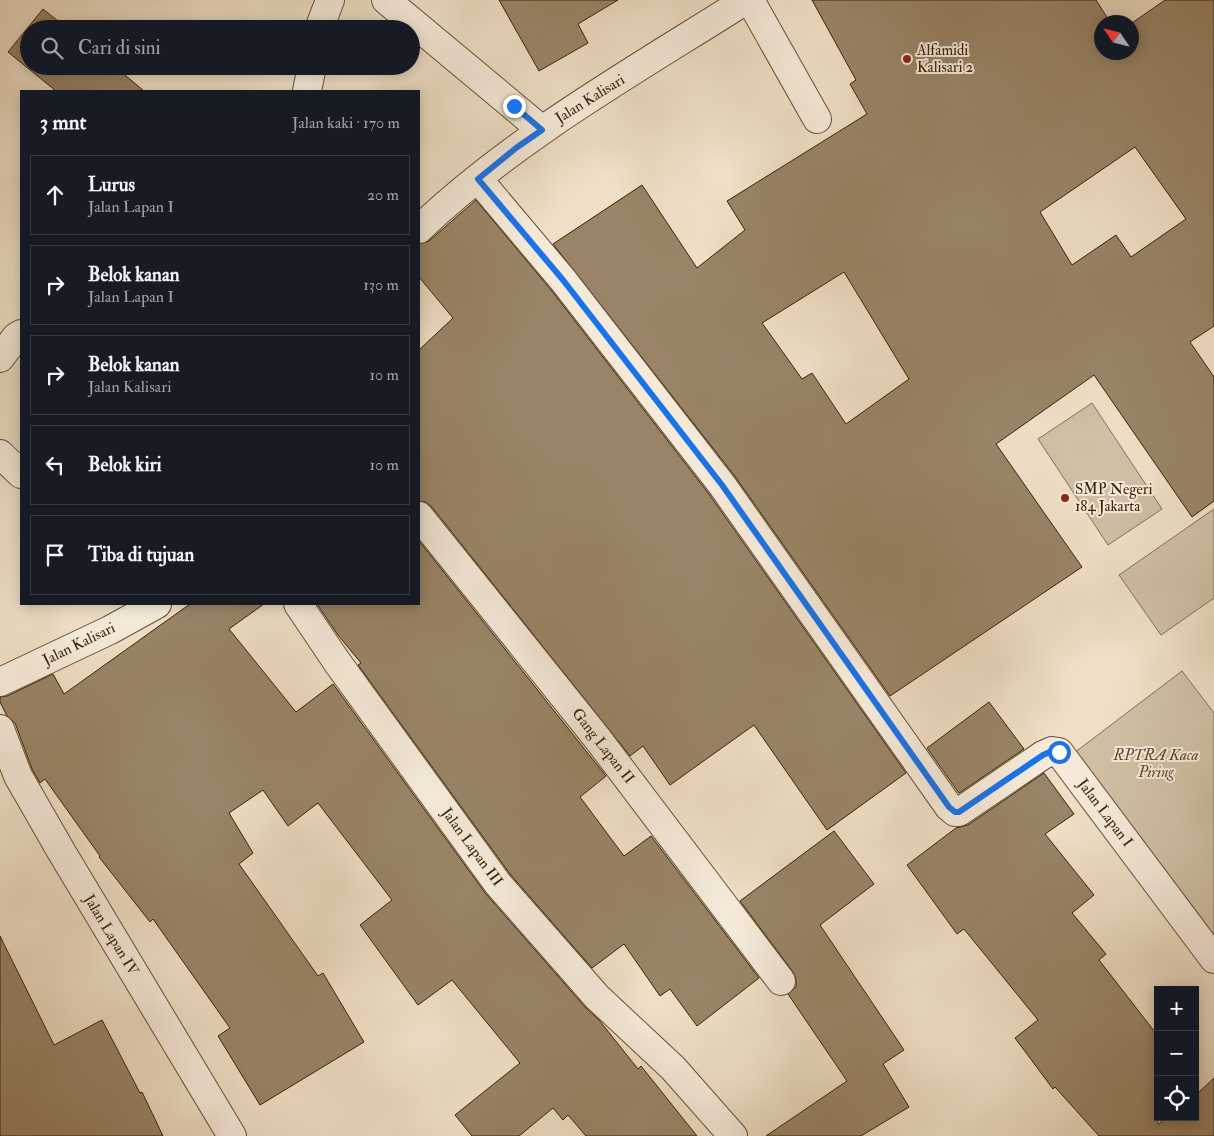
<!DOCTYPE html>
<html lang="id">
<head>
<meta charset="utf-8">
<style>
	:root { --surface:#171b24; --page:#242831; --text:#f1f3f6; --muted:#9ea1a6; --line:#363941 }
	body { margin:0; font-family:"IM FELL Double Pica",serif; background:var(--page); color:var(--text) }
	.controls { position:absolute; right:15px; bottom:15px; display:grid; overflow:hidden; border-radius:0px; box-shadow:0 2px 12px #0003 }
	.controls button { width:45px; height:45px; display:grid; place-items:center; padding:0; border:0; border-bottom:1px solid var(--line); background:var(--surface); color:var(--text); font:25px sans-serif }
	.compass { position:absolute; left:1094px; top:15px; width:45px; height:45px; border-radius:50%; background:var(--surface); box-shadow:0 2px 12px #0003; rotate:305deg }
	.stop { position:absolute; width:15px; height:15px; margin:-11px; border:4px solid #1a73e8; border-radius:50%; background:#fff }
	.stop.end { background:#1a73e8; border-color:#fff; box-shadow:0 1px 5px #0008 }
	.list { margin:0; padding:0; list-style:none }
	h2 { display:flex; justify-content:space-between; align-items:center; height:65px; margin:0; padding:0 20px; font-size:21px }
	h2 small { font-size:16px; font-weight:400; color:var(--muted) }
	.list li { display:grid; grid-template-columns:32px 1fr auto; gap:15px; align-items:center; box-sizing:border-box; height:80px; margin:0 10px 10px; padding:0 10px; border:1px solid var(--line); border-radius:0px }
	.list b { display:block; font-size:19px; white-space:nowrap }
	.list p { margin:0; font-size:16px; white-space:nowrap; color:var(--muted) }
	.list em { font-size:16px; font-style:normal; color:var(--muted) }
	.icon { flex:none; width:28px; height:28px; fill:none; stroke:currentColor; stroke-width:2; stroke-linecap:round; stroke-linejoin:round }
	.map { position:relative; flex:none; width:1214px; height:1136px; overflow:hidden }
	.search { position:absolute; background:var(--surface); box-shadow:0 2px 12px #0003; left:20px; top:20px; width:400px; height:55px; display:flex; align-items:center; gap:12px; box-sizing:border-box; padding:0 18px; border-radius:28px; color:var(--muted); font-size:19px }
	.panel { position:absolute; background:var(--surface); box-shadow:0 2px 12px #0003; left:20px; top:90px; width:400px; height:515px; border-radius:0px }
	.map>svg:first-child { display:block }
	.green { fill:#d0bfa5; stroke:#867053 }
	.building { fill:#998467; stroke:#3b2101; fill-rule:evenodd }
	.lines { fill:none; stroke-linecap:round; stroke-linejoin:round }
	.minor-casing { stroke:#685032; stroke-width:30 }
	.minor { stroke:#f5eada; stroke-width:28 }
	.route { stroke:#1a73e8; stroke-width:6 }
	.poi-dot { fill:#8f2418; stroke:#f5eada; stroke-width:2 }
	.labels { text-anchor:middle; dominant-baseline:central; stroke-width:4; stroke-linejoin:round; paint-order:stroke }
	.poi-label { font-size:15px; fill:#3b2101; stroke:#f5eada; text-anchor:start }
	.street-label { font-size:15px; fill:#3b2101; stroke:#f5eada }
	.park-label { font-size:15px; font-style:italic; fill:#60482a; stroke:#f5eada }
</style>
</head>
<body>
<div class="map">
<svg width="1214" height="1136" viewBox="0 0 1214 1136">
	<rect width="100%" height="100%" fill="#efdfc6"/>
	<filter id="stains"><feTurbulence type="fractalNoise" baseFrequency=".004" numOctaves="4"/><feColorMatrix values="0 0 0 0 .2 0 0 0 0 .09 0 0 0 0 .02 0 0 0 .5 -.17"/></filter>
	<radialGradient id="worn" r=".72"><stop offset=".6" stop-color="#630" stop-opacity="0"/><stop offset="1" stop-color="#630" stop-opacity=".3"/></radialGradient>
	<g class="green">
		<polygon points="1092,403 1162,509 1108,545 1038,439"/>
		<polygon points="1214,509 1214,598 1161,635 1119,575"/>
		<polygon points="1182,671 1214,713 1214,937 1074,753"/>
	</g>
	<g class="building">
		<polygon points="499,0 618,0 578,24 588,43 539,71"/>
		<path d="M812 0H1096L1110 22H1102V52H1132V23L1165 0H1214V326L1190 342 1214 377V501L1192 517 1094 375 996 444 1082 567 890 696 734 475 553 244 642 185 697 268 745 230 727 201 867 114 850 84 856 80ZM1135 147 1186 219 1131 257 1116 235 1072 265 1040 212ZM844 272 909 379 846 424 812 373 802 379 762 323Z"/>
		<polygon points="43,9 68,29 29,29 29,66 114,66 144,91 56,91 8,52"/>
		<polygon points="476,200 551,290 709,494 906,773 827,830 754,725 670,785 643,746 630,756 431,506 425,502 419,501 419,350 453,318 419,277 419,244 429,241"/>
		<polygon points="419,541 606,776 580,797 624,856 651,836 759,978 697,1026 670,989 660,996 624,944 592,968 510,874 358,665 361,663 338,635 317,604 419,604"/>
		<polygon points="190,604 264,604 229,629 296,712 333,684 486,894 585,1007 599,1020 638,1069 641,1066 697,1136 586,1136 568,1115 563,1120 553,1108 519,1136 472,1136 455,1115 520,1063 452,980 418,1005 360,925 392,900 318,803 288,826 263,790 229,813 253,853 239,864 318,976 323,973 364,1042 260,1105 218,1036 230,1028 153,919 150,922 99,857 100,856 45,779 40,783 32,769 15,723 7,716 0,702 0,697 7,696 53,674 64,694"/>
		<polygon points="989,702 1024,749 959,793 927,748"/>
		<polygon points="1044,773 1074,814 1045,834 1094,895 1072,913 1106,954 1099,960 1158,1036 1158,1125 1166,1117 1195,1117 1195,1092 1196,1091 1198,1093 1214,1078 1214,1136 1099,1136 1055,1087 1053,1089 1015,1038 1038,1020 964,929 957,934 907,865 956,828 968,825"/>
		<polygon points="834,831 874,884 820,925 904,1050 883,1064 909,1107 861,1136 766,1136 847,1081 788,994 796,987 796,979 793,972 740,901"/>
		<polygon points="0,936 54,1045 102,1020 140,1093 142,1092 163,1136 0,1136"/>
	</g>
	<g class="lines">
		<g class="minor-casing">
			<g id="minor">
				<polyline points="386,0 542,130"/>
				<polyline points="750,0 817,119"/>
				<polyline points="319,29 330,0"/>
				<polyline points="307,91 312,66"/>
				<polyline points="478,179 563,280 722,485 949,807 955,812 959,812 1043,755 1052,751 1059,752 1214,959"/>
				<path d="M419 229C516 137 634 71 746 0"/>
				<polyline points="0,358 16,337 21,334"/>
				<polyline points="0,454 21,474"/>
				<polyline points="419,516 597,738 781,981"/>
				<polyline points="298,604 337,662 498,884 597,997 673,1068 733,1136"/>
				<polyline points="0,682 110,630 157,604"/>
				<polyline points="0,729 18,776 61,851 232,1136"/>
			</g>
		</g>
		<use href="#minor" class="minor"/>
	</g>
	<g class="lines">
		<polyline class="route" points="514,106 542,130 516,148 478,179 563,280 722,485 949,807 955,812 959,812 1043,755 1052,751 1059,752"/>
	</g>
	<g class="poi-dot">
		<circle cx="907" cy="59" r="5"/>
		<circle cx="1065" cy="498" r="5"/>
	</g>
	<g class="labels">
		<g class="poi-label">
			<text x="917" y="50">Alfamidi<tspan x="917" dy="17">Kalisari 2</tspan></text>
			<text x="1075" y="489">SMP Negeri<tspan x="1075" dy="17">184 Jakarta</tspan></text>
		</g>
		<g class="street-label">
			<text transform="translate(590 99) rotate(-32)">Jalan Kalisari</text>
			<text transform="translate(79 644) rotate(-26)">Jalan Kalisari</text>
			<text transform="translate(603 746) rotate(52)">Gang Lapan II</text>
			<text transform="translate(1105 813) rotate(53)">Jalan Lapan I</text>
			<text transform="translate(472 847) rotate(54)">Jalan Lapan III</text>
			<text transform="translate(111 935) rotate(59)">Jalan Lapan IV</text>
		</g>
		<g class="park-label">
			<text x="1156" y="755">RPTRA Kaca<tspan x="1156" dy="17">Piring</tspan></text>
		</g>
	</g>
	<rect width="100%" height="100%" filter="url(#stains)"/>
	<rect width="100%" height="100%" fill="url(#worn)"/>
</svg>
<div class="controls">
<button>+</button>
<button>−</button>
<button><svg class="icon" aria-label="locate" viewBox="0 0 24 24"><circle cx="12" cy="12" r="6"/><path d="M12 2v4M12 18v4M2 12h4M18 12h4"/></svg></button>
</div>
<svg class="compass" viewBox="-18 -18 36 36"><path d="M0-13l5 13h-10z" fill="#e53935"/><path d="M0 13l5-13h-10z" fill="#9ea1a6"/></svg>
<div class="stop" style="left:1059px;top:752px"></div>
<div class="stop end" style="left:514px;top:106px"></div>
<div class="search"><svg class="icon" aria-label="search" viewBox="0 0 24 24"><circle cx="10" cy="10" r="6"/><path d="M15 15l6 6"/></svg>Cari di sini</div>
<section class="panel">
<h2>3 mnt<small>Jalan kaki · 170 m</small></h2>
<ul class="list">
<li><svg class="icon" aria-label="ahead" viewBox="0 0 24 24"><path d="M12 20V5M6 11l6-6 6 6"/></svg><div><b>Lurus</b><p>Jalan Lapan I</p></div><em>20 m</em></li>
<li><svg class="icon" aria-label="right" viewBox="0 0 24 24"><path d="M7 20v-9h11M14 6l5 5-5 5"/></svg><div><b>Belok kanan</b><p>Jalan Lapan I</p></div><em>130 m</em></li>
<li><svg class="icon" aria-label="right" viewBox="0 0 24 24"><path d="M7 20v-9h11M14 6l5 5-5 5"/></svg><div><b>Belok kanan</b><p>Jalan Kalisari</p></div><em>10 m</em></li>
<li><svg class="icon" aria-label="left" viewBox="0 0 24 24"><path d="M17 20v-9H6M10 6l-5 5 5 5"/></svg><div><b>Belok kiri</b></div><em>10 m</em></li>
<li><svg class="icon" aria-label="arrive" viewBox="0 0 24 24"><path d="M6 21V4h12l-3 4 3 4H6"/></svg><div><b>Tiba di tujuan</b></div></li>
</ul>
</section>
</div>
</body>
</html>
